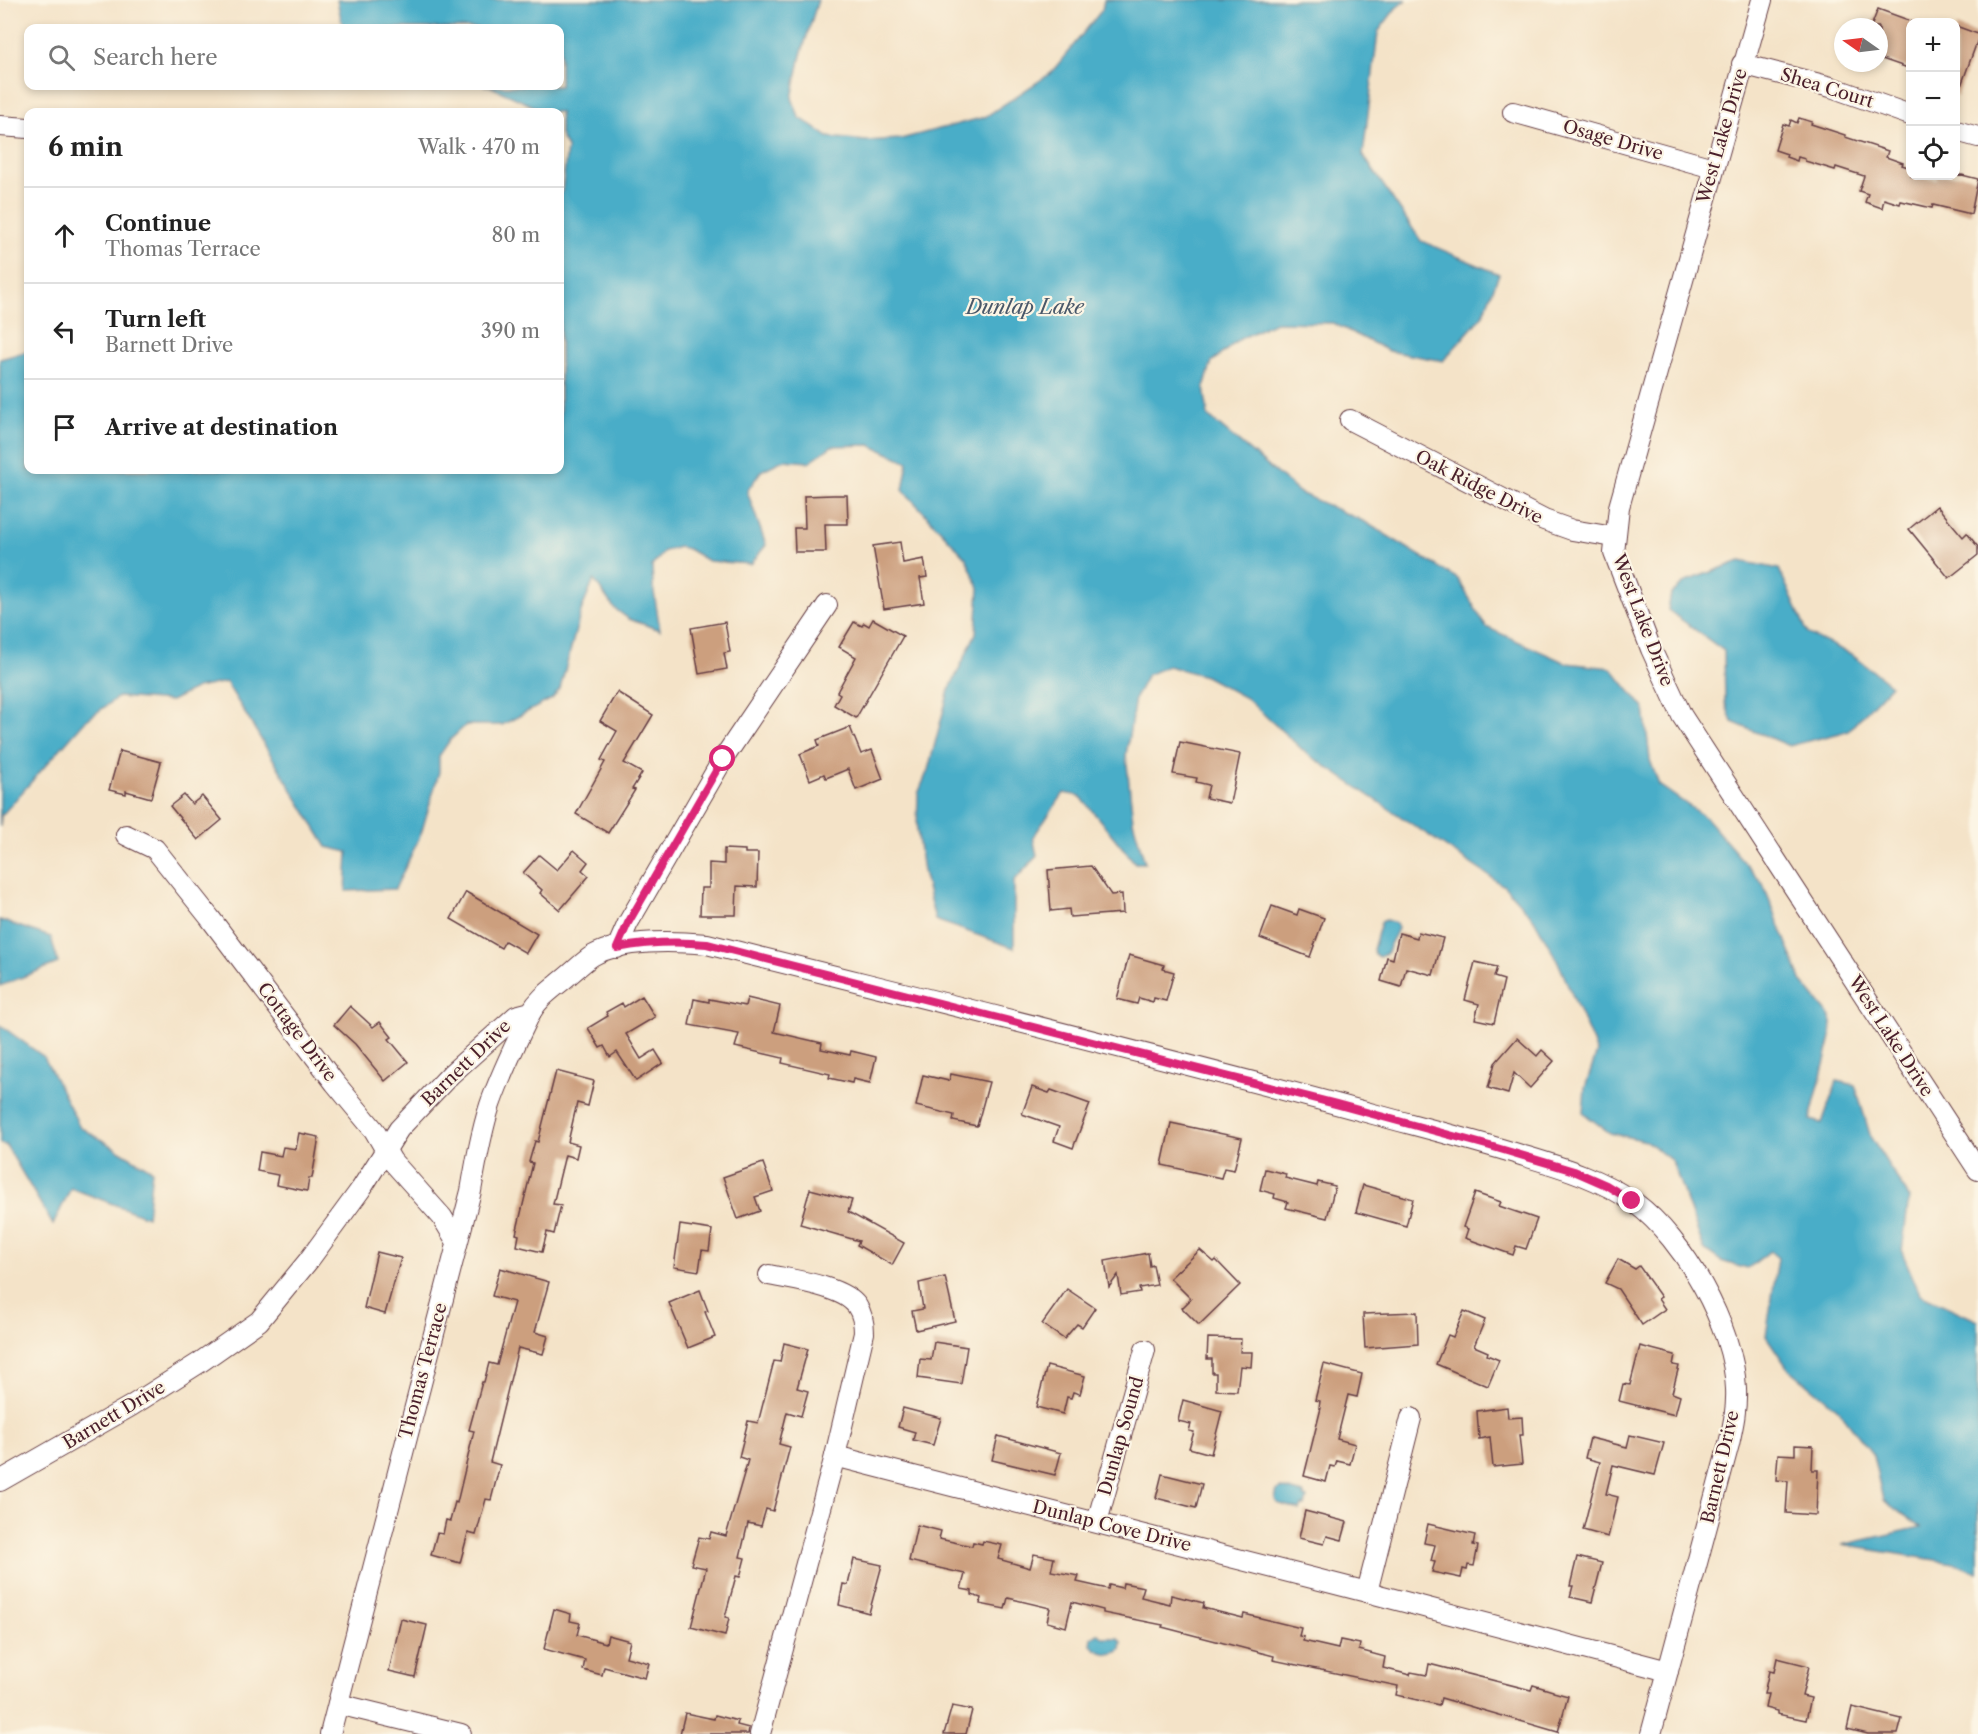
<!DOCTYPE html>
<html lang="en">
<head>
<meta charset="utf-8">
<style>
	:root { --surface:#fff; --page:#f2f2f2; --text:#222; --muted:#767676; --line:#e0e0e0 }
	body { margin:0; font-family:"Libre Caslon Text",serif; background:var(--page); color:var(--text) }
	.controls { position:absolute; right:18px; top:18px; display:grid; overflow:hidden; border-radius:12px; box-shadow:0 3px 9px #0003 }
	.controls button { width:54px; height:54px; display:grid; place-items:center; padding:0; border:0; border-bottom:2px solid var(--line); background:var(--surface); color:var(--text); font:30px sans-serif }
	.compass { position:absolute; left:1834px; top:18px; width:54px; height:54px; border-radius:50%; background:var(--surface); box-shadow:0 3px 9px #0003; rotate:284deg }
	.stop { position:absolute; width:18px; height:18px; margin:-14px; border:4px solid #db2777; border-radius:50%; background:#fff }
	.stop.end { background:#db2777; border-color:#fff; box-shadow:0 2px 6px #0008 }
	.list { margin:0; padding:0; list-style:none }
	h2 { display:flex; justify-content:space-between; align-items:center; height:78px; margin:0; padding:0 24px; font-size:26px }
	h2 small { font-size:20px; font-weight:400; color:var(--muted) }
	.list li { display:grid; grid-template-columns:39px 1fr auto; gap:18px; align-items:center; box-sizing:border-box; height:96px; padding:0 24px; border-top:2px solid var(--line) }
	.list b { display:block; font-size:22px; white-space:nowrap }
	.list p { margin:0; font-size:20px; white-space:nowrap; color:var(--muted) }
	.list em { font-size:20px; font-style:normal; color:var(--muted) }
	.icon { flex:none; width:33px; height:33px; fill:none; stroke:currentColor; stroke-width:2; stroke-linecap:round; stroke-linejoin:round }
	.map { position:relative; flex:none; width:1978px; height:1734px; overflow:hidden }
	.search { position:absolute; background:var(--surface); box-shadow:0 3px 9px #0003; left:24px; top:24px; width:540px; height:66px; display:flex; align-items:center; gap:15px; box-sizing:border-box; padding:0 21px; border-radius:12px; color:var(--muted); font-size:22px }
	.panel { position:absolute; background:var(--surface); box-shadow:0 3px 9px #0003; left:24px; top:108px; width:540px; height:366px; border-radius:12px }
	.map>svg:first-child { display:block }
	.water { fill:#48adc8; stroke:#49667a; stroke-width:1.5 }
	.building { fill:#cc9f7e }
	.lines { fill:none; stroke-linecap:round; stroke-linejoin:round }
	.street-casing { stroke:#643c43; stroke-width:22 }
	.street { stroke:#fff; stroke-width:20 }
	.route { stroke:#db2777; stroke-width:8 }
	.labels { text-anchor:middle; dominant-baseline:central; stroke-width:4.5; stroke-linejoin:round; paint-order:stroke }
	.street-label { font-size:18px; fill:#4a1f2b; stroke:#fcf5e5 }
	.water-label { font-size:20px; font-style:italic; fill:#49586a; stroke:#fcf5e5 }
</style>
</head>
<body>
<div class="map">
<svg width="1978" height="1734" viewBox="0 0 1978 1734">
	<rect width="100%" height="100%" fill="#fcf5e5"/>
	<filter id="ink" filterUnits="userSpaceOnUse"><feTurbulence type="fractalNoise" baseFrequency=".0167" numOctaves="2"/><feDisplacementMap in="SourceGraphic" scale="12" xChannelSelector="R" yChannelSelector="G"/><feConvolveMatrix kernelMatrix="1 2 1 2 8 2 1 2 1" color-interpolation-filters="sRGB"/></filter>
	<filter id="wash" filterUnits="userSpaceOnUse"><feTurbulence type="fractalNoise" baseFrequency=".008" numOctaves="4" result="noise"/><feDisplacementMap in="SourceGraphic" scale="24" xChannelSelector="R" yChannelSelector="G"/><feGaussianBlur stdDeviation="1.35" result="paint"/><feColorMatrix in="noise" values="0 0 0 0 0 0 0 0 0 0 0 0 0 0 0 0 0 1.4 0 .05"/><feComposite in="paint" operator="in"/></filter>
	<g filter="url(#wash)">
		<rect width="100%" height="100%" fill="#f4e3c8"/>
		<g class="water">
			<polygon points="337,0 818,0 801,55 792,98 799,117 828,137 866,141 901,139 985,117 1051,73 1102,10 1104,0 1406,0 1396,8 1378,32 1363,155 1421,241 1499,274 1483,315 1443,361 1389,351 1333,323 1275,322 1240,339 1212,362 1204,387 1208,416 1300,493 1365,522 1458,579 1486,627 1566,663 1611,668 1644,708 1650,760 1659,785 1706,818 1763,884 1802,982 1831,1017 1831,1037 1810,1120 1822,1123 1837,1081 1855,1085 1871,1138 1909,1197 1902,1252 1920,1294 1978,1321 1978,1573 1954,1563 1842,1545 1921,1527 1883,1500 1873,1455 1838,1409 1787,1367 1766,1336 1778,1258 1770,1251 1747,1269 1721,1261 1704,1249 1672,1161 1646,1141 1610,1133 1583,1113 1585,1088 1597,1052 1558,962 1534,919 1504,886 1306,753 1246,698 1205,676 1168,666 1147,675 1135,698 1126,755 1133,821 1145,863 1135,863 1080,796 1064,793 1033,837 1037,856 1014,881 1014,948 935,920 923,871 917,830 918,794 928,770 949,690 976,633 979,588 966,558 903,490 908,462 870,445 832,446 809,462 783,460 761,471 747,491 766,545 751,564 708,561 688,549 679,547 665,551 652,566 653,586 660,630 629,619 614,608 594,580 581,611 560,689 552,699 502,725 466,725 450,740 439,756 439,772 421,834 395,889 346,891 348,852 327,847 226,682 197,688 171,701 118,697 84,722 1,816 0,827 0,359 28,351 28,470 560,470 560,194 562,192 567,148 560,135 560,112 546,112 489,86 484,86 560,86 560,28 343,28"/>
			<polygon points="1740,561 1779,569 1808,634 1851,654 1891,685 1848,731 1789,746 1732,722 1725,702 1724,651 1668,610 1671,594 1687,581"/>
			<polygon points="0,920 51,937 58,963 0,986"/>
			<path d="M1386 920 1396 923 1398 928C1395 937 1389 943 1387 953L1380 957 1375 955 1373 950 1381 922Z"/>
			<polygon points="0,1025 44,1057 80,1127 152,1170 147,1217 71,1188 53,1225 6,1145 0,1144"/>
			<polygon points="1281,1488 1304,1494 1304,1497 1307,1498 1305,1506 1302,1506 1300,1510 1277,1503 1275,1499 1277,1490"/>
			<path d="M1098 1633 1103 1638H1118L1122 1642 1121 1650C1111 1657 1099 1653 1091 1645L1092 1637Z"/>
		</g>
		<g id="blocks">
			<g class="building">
				<polygon points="1878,9 1911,21 1911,59 1908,68 1879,58 1879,27 1871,27"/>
				<polygon points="1956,26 1978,34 1978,39 1957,97 1956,96"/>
				<polygon points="1799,118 1812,122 1811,124 1845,135 1845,137 1888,151 1886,157 1903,163 1902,165 1911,168 1911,176 1937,180 1938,176 1962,175 1978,179 1971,214 1933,205 1932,208 1901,201 1900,204 1884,199 1882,208 1865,202 1868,194 1859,191 1864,176 1836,167 1835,170 1805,161 1805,159 1798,157 1797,161 1786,157 1787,154 1775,150 1783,124 1789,126 1791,120 1797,123"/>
				<polygon points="833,495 847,495 848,524 825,524 826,552 795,552 794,528 805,528 804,496"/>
				<polygon points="1937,506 1963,537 1967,533 1978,547 1978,555 1949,578 1909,529"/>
				<polygon points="900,542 903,563 924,559 927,577 920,578 924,603 884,609 873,546"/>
				<polygon points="873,619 903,636 856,718 834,705 840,694 837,692 856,657 839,647 854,622 862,626 864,623 869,626"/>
				<polygon points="725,622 730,652 724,653 727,669 699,674 691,628"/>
				<polygon points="617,692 653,715 624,763 642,773 632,789 635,790 608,833 576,814 605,762 601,760 617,731 600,721"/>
				<polygon points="850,727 861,754 872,750 883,779 856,790 848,769 826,778 824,774 810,780 800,754 819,746 817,740"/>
				<polygon points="1180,742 1240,754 1230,803 1206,798 1209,785 1196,782 1197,778 1173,774"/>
				<polygon points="120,751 161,762 151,798 126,791 126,794 109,790"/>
				<polygon points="184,795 192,804 202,796 222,820 198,840 170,806"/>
				<polygon points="724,849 745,850 745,853 758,853 757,887 737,886 736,915 700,915 701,888 709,888 709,863 724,864"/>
				<polygon points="574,850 588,862 582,870 589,876 560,910 540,893 542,890 523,873 539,855 557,870"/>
				<polygon points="1091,866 1111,895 1122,894 1123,913 1070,917 1069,909 1051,911 1048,870"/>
				<polygon points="466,892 537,934 526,953 505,941 501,948 451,919"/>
				<polygon points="1272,906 1297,915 1299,909 1324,918 1310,957 1260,938"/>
				<polygon points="1418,932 1443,938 1433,975 1406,968 1401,987 1381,981 1387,957 1393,959 1399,933 1417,938"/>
				<polygon points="1129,955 1164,965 1163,969 1174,972 1166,1001 1154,998 1153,1002 1139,998 1137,1004 1117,999"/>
				<polygon points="1475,962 1497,967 1494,977 1504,980 1494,1023 1475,1019 1479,1004 1465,1000"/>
				<polygon points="642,996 655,1017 626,1034 641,1059 655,1050 663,1063 636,1081 617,1052 610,1057 604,1046 600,1048 588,1028 608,1016 606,1012 622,1003 624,1007"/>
				<polygon points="747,998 780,1006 774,1032 822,1043 821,1049 850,1055 851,1051 876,1057 870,1083 853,1079 852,1083 829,1078 830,1074 782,1063 783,1058 735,1047 739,1034 689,1025 694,999 709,1002 709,999 745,1006"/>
				<polygon points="350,1006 373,1027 380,1022 392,1037 389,1039 408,1062 385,1081 355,1044 334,1025"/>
				<polygon points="1517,1038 1537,1056 1542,1050 1554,1061 1530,1088 1514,1073 1508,1094 1488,1088 1495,1063"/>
				<polygon points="556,1071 594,1081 588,1106 577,1103 568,1142 579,1145 576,1158 565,1155 553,1204 561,1205 554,1234 547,1232 542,1252 517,1246 519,1235 516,1234 533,1163 529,1162 535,1141 538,1142"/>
				<polygon points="951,1074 989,1082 977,1126 953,1121 954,1115 916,1106 923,1075 949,1081"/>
				<polygon points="1032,1087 1049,1093 1051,1090 1090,1104 1073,1148 1054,1141 1059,1127 1022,1114"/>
				<polygon points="1171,1123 1242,1138 1234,1170 1224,1168 1221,1178 1162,1165"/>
				<polygon points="299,1133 319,1137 312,1178 309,1178 307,1191 276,1185 278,1175 257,1171 260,1152 281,1156 283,1147 296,1149"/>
				<polygon points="763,1163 773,1191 755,1197 760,1211 738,1219 723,1177"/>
				<polygon points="1265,1169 1286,1174 1285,1178 1317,1186 1318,1182 1335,1186 1327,1218 1286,1208 1288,1202 1274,1198 1275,1194 1260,1190"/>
				<polygon points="1363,1185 1413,1199 1406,1226 1356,1212"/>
				<polygon points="810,1189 852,1200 848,1212 904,1243 892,1265 857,1245 859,1241 800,1224"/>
				<polygon points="1475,1193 1501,1202 1499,1206 1537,1219 1526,1249 1516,1246 1513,1255 1465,1238 1468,1229 1463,1227"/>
				<polygon points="680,1225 712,1230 709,1251 702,1250 699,1271 674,1267"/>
				<polygon points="1200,1250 1214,1262 1216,1260 1240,1285 1199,1325 1182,1308 1191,1299 1170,1278"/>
				<polygon points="377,1252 401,1258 385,1314 364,1308"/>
				<polygon points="1148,1253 1150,1266 1153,1265 1157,1285 1139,1288 1140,1292 1121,1295 1118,1275 1109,1287 1105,1261"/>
				<polygon points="1618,1259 1635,1269 1639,1266 1661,1297 1658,1299 1665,1309 1642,1325 1618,1289 1605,1283"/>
				<polygon points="500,1268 549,1282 535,1332 548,1336 543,1354 518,1348 490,1462 500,1465 491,1500 486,1499 476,1535 468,1533 460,1563 431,1555 437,1533 443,1534 446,1520 450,1521 455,1502 457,1503 474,1431 469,1430 482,1382 484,1382 489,1363 497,1365 514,1302 492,1296"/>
				<polygon points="945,1277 955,1321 916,1330 912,1311 923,1309 919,1283"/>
				<polygon points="1067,1289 1095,1308 1082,1327 1077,1324 1064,1339 1042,1324"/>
				<polygon points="700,1290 708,1311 705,1312 715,1337 688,1348 669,1303"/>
				<polygon points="1464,1311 1485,1320 1474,1346 1488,1352 1487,1355 1499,1360 1488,1386 1436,1364 1448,1335 1453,1337"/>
				<polygon points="1417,1312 1418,1344 1365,1348 1363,1314"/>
				<polygon points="1208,1338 1241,1339 1240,1352 1252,1352 1251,1367 1240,1366 1237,1391 1216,1390 1216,1373 1212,1373 1212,1359 1207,1359"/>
				<polygon points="934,1342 967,1347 961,1384 918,1378 920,1359 931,1360"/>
				<polygon points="784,1343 808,1349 797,1388 808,1391 801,1416 787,1412 779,1444 790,1447 773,1511 766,1509 761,1526 748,1523 740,1557 745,1558 740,1577 736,1576 725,1617 729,1618 725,1636 691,1627 706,1568 691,1565 699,1537 709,1539 711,1532 726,1536 748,1460 739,1457 748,1421 758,1423 774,1361 780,1362"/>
				<polygon points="1640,1346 1675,1355 1673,1365 1679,1366 1672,1393 1680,1396 1675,1415 1619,1401 1623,1384 1630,1385"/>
				<polygon points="1324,1364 1362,1374 1357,1397 1348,1395 1337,1439 1355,1444 1350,1464 1337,1461 1335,1467 1330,1466 1326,1482 1304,1476 1321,1408 1319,1408 1320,1401 1315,1400"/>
				<polygon points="1047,1366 1085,1376 1080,1394 1073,1392 1071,1398 1067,1397 1063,1414 1036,1407"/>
				<polygon points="1183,1400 1222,1411 1211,1454 1189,1448 1194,1432 1189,1431 1191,1424 1178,1421"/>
				<polygon points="1507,1407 1508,1418 1522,1417 1523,1435 1519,1435 1522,1464 1493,1467 1490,1437 1479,1439 1477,1411"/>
				<polygon points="903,1408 941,1418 933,1445 913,1440 915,1432 898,1427"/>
				<polygon points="1630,1435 1664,1443 1655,1475 1613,1465 1606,1494 1618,1497 1608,1537 1583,1530 1600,1462 1585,1458 1590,1438 1627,1447"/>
				<polygon points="998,1436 1061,1453 1055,1475 992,1460"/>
				<polygon points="1795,1445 1813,1446 1812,1470 1818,1470 1816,1515 1786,1513 1788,1481 1776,1480 1778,1454 1795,1455"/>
				<polygon points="1162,1474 1202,1484 1196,1508 1156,1498"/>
				<polygon points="1305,1511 1347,1522 1342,1540 1327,1536 1324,1544 1299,1538"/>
				<polygon points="1428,1524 1475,1535 1473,1545 1478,1546 1474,1566 1468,1565 1467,1570 1463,1569 1461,1578 1432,1572 1435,1562 1431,1561 1435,1545 1424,1543"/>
				<polygon points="917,1525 941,1531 939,1539 972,1546 973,1542 982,1544 983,1541 1002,1545 998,1559 1030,1568 1034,1554 1054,1558 1051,1571 1079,1576 1077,1582 1108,1589 1109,1585 1122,1588 1123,1583 1144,1587 1141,1597 1170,1604 1171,1595 1204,1603 1203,1608 1243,1618 1244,1614 1301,1628 1299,1636 1304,1637 1303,1641 1338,1649 1340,1640 1360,1644 1359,1650 1385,1657 1383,1668 1410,1675 1411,1672 1427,1675 1429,1664 1531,1690 1533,1685 1553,1691 1553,1692 1568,1696 1558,1732 1441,1698 1439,1705 1396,1695 1398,1686 1273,1660 1274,1656 1162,1627 1163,1625 1103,1613 1103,1610 1072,1602 1066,1627 1047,1622 1050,1608 1008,1598 1005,1609 980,1604 981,1598 972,1595 972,1591 961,1589 965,1574 909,1561"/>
				<polygon points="1577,1557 1602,1563 1592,1602 1570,1597 1573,1586 1570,1586"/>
				<polygon points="854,1559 882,1565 869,1613 839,1605 843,1584 848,1585"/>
				<polygon points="554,1609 571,1614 570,1621 580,1623 577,1635 606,1643 608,1635 630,1641 626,1657 649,1663 645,1678 604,1667 602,1675 583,1670 585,1660 544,1649"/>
				<polygon points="401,1619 427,1625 415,1677 389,1671"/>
				<polygon points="1777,1658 1809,1666 1802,1696 1811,1698 1806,1720 1777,1714 1777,1711 1765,1708 1768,1694 1764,1694 1769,1671 1774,1672"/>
				<polygon points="952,1706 972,1710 966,1734 944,1734"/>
				<polygon points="1852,1707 1902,1719 1898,1734 1868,1734 1847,1729"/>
				<polygon points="685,1713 714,1719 715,1715 738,1721 737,1725 749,1728 748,1734 680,1734"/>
			</g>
		</g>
	</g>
	<g filter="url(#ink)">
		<use href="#blocks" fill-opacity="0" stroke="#643c43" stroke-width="1.5"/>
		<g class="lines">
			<g class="street-casing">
				<g id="street">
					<polyline points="1762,0 1619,507 1614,553 1651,649 1682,716 1978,1170"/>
					<polyline points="1742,64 1831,87 1910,115"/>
					<polyline points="1513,112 1713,168"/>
					<polyline points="0,126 28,128"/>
					<polyline points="1956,131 1978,137"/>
					<polyline points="1350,420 1544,520 1572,530 1614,537"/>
					<polyline points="126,835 155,849 210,918 335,1083 374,1130 392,1161 442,1217 457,1242"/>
					<polyline points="617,948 628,923 723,759 827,605"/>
					<polyline points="835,1456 1367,1592 1668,1671"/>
					<path d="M0 1481 131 1406 199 1363 259 1321 309 1260 361 1189 399 1129 451 1074 516 1016 531 1012C539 998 551 990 563 980 573 972 582 963 592 956 621 939 675 941 707 944 930 1000 1154 1054 1377 1115 1425 1128 1473 1140 1521 1155 1561 1167 1600 1178 1635 1203 1684 1239 1734 1327 1736 1389 1737 1408 1733 1426 1729 1444L1651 1734"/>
					<polyline points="1097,1522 1145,1350"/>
					<polyline points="1367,1592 1411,1418"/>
					<polyline points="338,1704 461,1734"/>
					<path d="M330 1734 471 1191C476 1162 481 1133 490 1105 501 1073 516 1043 531 1012"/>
					<path d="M760 1734 835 1456 864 1333C864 1324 863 1315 857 1306 843 1286 793 1280 769 1275"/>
				</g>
			</g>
			<use href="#street" class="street"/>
		</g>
	</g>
	<g class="lines" filter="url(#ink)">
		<path class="route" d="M723 759 628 923 617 948C648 942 676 941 707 944L1336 1104 1490 1146 1574 1171 1606 1185 1632 1201"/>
	</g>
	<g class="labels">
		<g class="street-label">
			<text transform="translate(1827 88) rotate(17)">Shea Court</text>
			<text transform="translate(1722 136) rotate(-74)">West Lake Drive</text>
			<text transform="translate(1613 140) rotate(16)">Osage Drive</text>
			<text transform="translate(1479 487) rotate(27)">Oak Ridge Drive</text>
			<text transform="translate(1643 620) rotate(69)">West Lake Drive</text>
			<text transform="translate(297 1032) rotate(53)">Cottage Drive</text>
			<text transform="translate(1891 1036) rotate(57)">West Lake Drive</text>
			<text transform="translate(466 1063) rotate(-44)">Barnett Drive</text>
			<text transform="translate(423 1371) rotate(-75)">Thomas Terrace</text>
			<text transform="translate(114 1415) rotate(-31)">Barnett Drive</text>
			<text transform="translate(1121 1436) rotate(-74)">Dunlap Sound</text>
			<text transform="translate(1720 1467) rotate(-77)">Barnett Drive</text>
			<text transform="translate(1112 1526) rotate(14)">Dunlap Cove Drive</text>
		</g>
		<g class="water-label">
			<text x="1025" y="307">Dunlap Lake</text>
		</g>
	</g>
</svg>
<div class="controls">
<button>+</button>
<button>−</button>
<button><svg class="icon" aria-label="locate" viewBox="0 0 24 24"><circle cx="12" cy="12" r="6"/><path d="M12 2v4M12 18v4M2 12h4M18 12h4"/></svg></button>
</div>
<svg class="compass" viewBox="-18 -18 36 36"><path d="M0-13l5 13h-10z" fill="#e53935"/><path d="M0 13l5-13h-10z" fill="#767676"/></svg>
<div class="stop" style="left:723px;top:759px"></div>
<div class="stop end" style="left:1632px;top:1201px"></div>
<div class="search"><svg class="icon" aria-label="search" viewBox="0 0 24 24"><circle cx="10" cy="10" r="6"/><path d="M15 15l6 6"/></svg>Search here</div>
<section class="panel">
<h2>6 min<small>Walk · 470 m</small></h2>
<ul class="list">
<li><svg class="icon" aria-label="ahead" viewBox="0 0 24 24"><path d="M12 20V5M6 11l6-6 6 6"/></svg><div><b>Continue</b><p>Thomas Terrace</p></div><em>80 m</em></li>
<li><svg class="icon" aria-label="left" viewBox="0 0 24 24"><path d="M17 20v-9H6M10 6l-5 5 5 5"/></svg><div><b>Turn left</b><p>Barnett Drive</p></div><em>390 m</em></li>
<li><svg class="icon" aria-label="arrive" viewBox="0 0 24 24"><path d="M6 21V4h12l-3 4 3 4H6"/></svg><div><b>Arrive at destination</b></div></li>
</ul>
</section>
</div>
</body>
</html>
